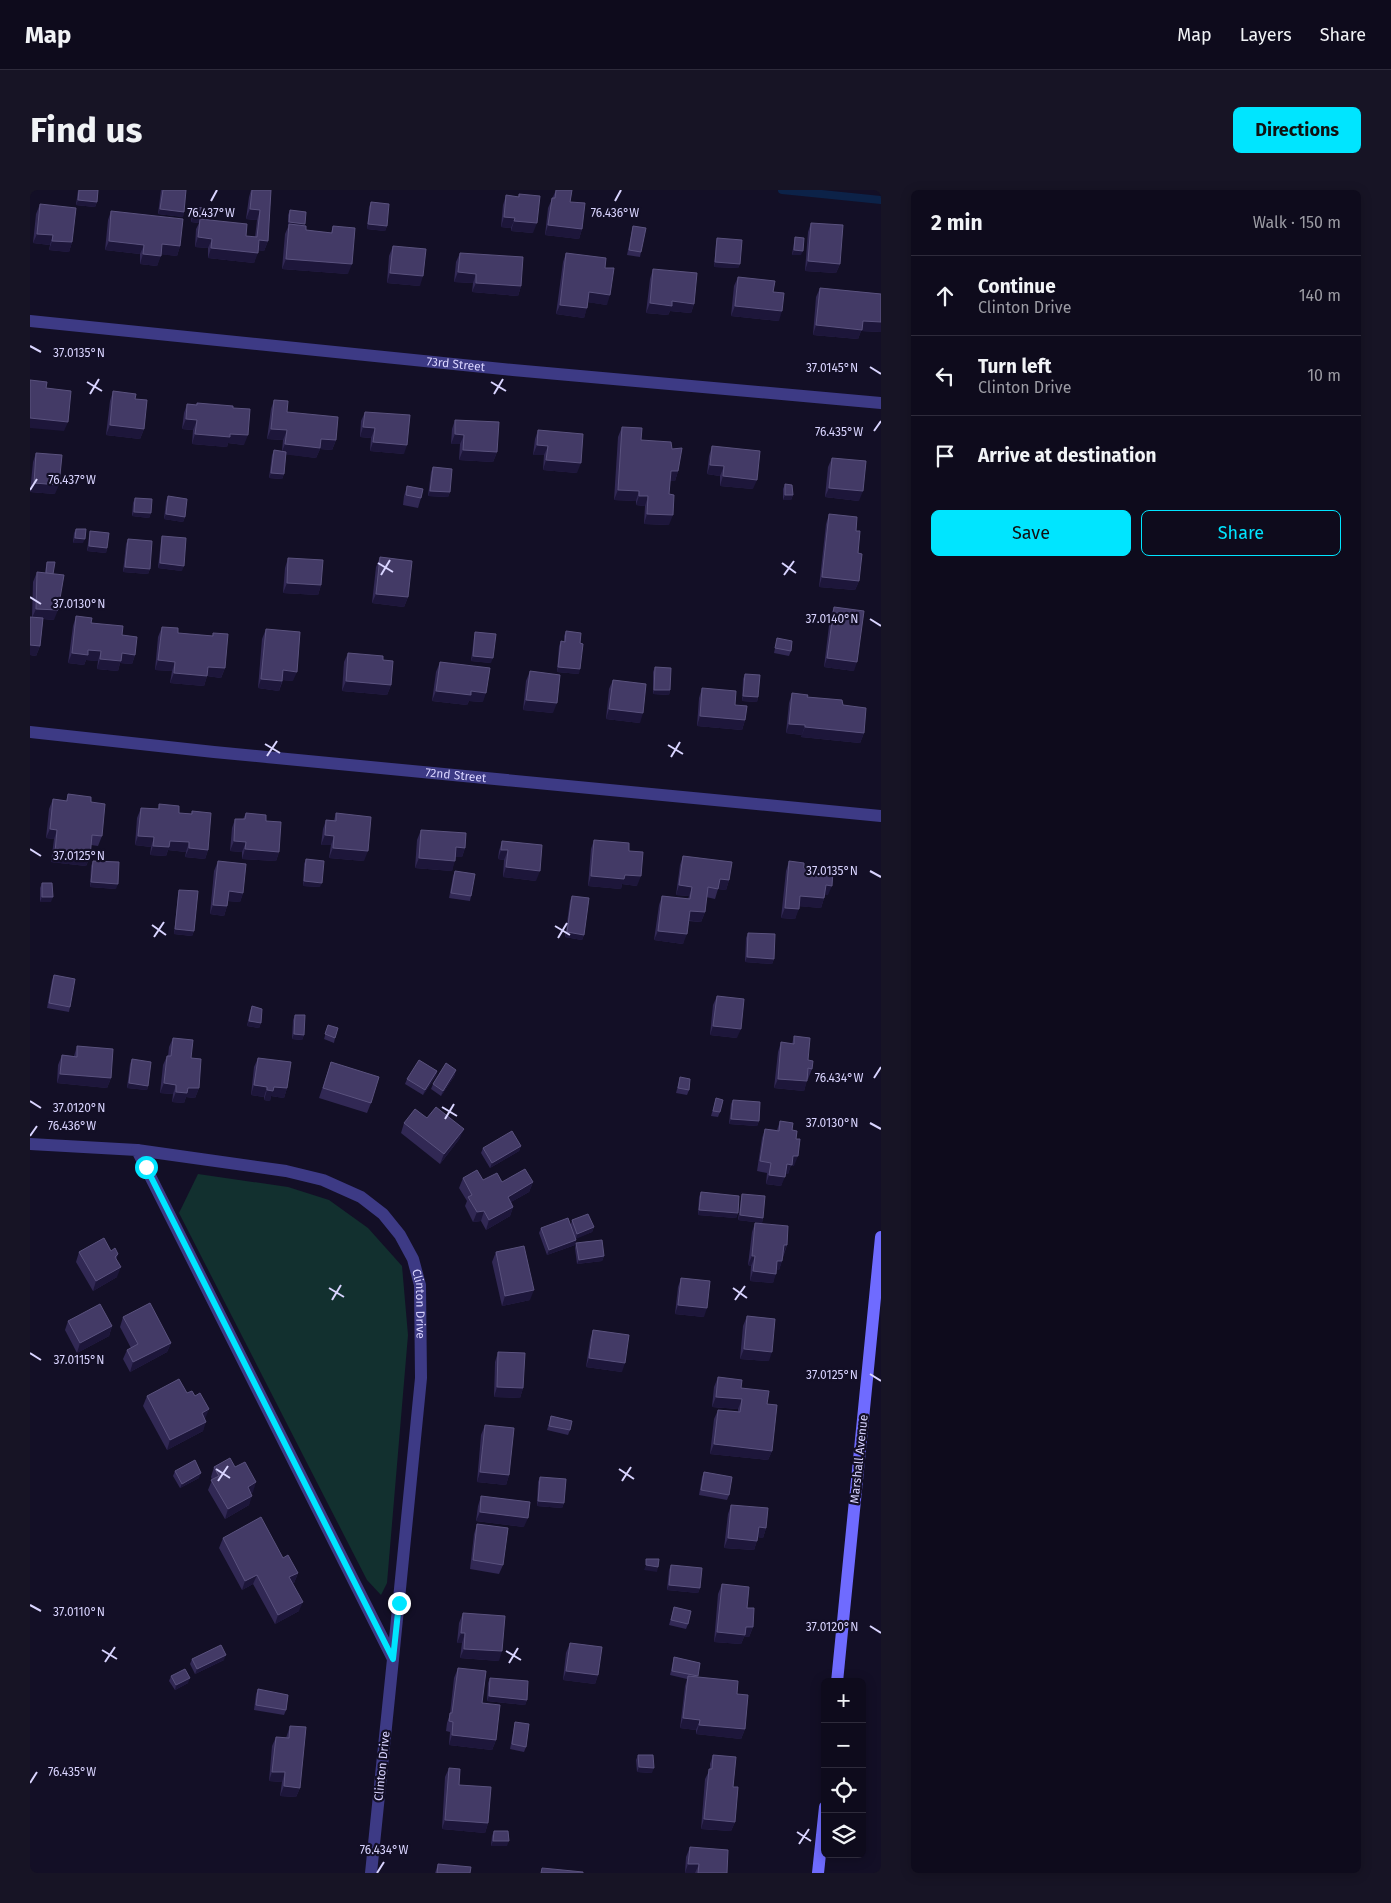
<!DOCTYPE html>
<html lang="en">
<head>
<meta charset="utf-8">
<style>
	:root { --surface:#0e0b1c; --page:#171425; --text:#f1f3f6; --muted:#9b9ba3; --line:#2e2b3b; --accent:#00e5ff }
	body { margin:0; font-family:"Fira Sans",sans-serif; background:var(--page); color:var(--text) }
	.controls { position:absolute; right:15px; bottom:15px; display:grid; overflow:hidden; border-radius:8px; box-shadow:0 2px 12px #0003 }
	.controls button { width:45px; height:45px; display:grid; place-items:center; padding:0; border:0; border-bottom:1px solid var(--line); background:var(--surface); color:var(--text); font:25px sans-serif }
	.stop { position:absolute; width:15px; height:15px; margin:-11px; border:4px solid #00e5ff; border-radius:50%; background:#fff }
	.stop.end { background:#00e5ff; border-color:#fff; box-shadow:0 1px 5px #0008 }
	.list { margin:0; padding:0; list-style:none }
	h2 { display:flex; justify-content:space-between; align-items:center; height:65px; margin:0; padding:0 20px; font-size:21px }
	h2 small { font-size:16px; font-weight:400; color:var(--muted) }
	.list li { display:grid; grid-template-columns:32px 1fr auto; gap:15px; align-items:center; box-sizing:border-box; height:80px; padding:0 20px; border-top:1px solid var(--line) }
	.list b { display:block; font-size:19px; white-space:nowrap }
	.list p { margin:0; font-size:16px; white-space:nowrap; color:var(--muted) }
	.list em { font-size:16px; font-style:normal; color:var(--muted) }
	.actions { display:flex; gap:10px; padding:15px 20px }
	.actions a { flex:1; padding:11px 0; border:1px solid var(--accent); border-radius:8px; text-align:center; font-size:18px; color:var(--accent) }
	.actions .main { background:var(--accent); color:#111 }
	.icon { flex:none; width:28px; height:28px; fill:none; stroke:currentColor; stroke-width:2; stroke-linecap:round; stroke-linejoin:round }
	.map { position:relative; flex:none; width:851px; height:1683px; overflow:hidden; border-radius:8px }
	header { display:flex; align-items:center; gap:30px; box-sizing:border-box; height:70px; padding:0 25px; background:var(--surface); border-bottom:1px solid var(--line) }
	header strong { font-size:24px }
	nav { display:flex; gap:28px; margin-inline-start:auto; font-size:18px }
	.intro { display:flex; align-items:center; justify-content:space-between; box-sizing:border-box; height:120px; padding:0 30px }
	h1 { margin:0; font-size:35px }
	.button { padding:12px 22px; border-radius:8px; background:var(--accent); color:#111; font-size:18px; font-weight:700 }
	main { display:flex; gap:30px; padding:0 30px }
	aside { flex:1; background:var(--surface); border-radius:8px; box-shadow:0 2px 12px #0003 }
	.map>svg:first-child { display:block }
	.green { fill:#12302f }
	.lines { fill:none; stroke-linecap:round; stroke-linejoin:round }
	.stream { stroke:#0c2248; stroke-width:8 }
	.street { stroke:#3d3a85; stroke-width:12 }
	.secondary { stroke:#6f6bff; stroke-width:12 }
	.wall { fill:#312854 }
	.shaded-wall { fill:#1d163a }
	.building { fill:#433a66; stroke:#5a527e }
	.route { stroke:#00e5ff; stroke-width:6 }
	.ticks { fill:none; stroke:#d9d4ff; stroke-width:2 }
	.labels { text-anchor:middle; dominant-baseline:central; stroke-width:4.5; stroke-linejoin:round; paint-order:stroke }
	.street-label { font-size:12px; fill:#d9d4ff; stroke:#130f26 }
	.ticks-label { font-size:12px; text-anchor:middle; fill:#d9d4ff; stroke:#130f26; stroke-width:4.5; stroke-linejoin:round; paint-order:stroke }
</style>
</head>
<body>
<header>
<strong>Map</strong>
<nav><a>Map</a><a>Layers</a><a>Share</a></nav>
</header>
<div class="intro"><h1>Find us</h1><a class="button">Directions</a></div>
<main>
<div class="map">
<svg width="851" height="1683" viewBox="0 0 851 1683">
	<rect width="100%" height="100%" fill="#130f26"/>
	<polygon class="green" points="168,984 258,997 299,1010 338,1038 372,1076 378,1145 357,1393 351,1405 337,1390 149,1023"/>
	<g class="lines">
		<polyline class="stream" points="752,0 851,10"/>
		<g class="street">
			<path id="s1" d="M0 131 483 180 851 213"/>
			<path id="s2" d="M0 542 184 562 851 626"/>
			<polyline points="0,954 107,960 363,1469 341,1683"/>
			<path id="s3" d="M107 960 256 981 293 990 331 1007 353 1024 370 1045 383 1069 390 1095 391 1188 363 1469"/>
		</g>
		<g class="secondary">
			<polyline points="807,1492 851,1047"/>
			<polyline points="788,1683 795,1617"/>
		</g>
	</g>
	<g class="wall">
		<polygon points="48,0 68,0 67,12 65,17 46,15"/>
		<polygon points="131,0 156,0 153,27 128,24"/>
		<polygon points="221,0 241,0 238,51 234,61 228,60 224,73 178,68 178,58 165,57 166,39 169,33 161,32 162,22 164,17 172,28 172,29 216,46 225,47 227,30 216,29 219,7"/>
		<polygon points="526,0 542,0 540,12 552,39 549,49 515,45 518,18"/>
		<polygon points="489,4 503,43 481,41 481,38 471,37 473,15 476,5 488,7"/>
		<polygon points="341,12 357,36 355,41 337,39 339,17"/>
		<polygon points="10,14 42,52 39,62 19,60 20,55 3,53 6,24"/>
		<polygon points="260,20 274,36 276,40 301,43 303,36 318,84 252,79 255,44 258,37 258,25"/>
		<polygon points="81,21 150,56 147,66 131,64 127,76 110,74 110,64 75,60 78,30"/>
		<polygon points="781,33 810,74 806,83 775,81 778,42"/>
		<polygon points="603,36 611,62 610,67 597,65 602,40"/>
		<polygon points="765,47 771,65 762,65 764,52"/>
		<polygon points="687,48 710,74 708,78 684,77 686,53"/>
		<polygon points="363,56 390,96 357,93 359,66"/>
		<polygon points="430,63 491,96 488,106 442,102 443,93 424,92 426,72"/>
		<polygon points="536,63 575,78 577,115 558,112 554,128 526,124 533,72"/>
		<polygon points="623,79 664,114 661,123 640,121 638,125 616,123 620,89"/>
		<polygon points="708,87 743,102 749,131 701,126 704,96"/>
		<polygon points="790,98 851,104 851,142 831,141 828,149 783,145 786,107"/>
		<polygon points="83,201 105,209 114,239 110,249 76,245 80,211"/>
		<polygon points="244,210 257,222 306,250 302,260 290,259 286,268 256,264 254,284 252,289 239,288 242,265 244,260 252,261 253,250 237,249 241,219"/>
		<polygon points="167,213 203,218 214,255 198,253 197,257 162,254 163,240 152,239 154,223 157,214 166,215"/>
		<polygon points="335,222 374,264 340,261 341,248 330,247 331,231"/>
		<polygon points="425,230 467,262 463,272 429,270 430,254 421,254 422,239"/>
		<polygon points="592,237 611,250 648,281 645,291 640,291 639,304 639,335 614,334 615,316 606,315 606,311 584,310 588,247"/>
		<polygon points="508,240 547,283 513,280 514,265 503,265 505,249"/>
		<polygon points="682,256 723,299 690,296 690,286 677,284 679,266"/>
		<polygon points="6,263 25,304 0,302 3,272"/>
		<polygon points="802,268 829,311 795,307 798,277"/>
		<polygon points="403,277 420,302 418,307 398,306 401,282"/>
		<polygon points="755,294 763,305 761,310 753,310 753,299"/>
		<polygon points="377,296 391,308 388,318 373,315 374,306"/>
		<polygon points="138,306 155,327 153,332 134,329 136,311"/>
		<polygon points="105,308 121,323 119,328 102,326 103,313"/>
		<polygon points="799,324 828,363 829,391 825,400 789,397 796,334"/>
		<polygon points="46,339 53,353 43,353 44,343"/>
		<polygon points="60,341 77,358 76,363 57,361 59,346"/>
		<polygon points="132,346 152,381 128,378 131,351"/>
		<polygon points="98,349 120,379 118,384 93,382 96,354"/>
		<polygon points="350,367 378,407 374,417 342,413 346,377"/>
		<polygon points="258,368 291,395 288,405 253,403 255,378"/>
		<polygon points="17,372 23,384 24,430 13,429 10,456 6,466 0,465 0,427 2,427 3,392 7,382 15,383 16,376"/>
		<polygon points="804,417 824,481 794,477 800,427"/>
		<polygon points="46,426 92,445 105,465 102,474 90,473 88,481 67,479 68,471 56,470 54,475 38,473 43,436"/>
		<polygon points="132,437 148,443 182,446 183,443 195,478 191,488 177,486 174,496 140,493 142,481 125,480 128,447"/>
		<polygon points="236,439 263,491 253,490 249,501 228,498 232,449"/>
		<polygon points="536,441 550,453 549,484 527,482 529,456 531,451 534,452 534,446"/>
		<polygon points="445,442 461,473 441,471 444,447"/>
		<polygon points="747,448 761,461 759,466 744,463"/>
		<polygon points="318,463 353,470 361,495 357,505 312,501 314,472"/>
		<polygon points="410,472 453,512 439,511 437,515 402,511 406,482"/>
		<polygon points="625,477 640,500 639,505 623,504 623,482"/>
		<polygon points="500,481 523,523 493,520 496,491"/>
		<polygon points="715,484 728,507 727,512 712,511 713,489"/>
		<polygon points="583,490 610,533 576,529 579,499"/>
		<polygon points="672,498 705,515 715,530 712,540 667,536 669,508"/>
		<polygon points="762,503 813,515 834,543 830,553 771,547 772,545 756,543 759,513"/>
		<polygon points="38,604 61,612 72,646 68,656 61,655 60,667 56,676 21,672 24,649 16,648 19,619 23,609 36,611"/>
		<polygon points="129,614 149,623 161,624 162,621 178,660 175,669 155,667 156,662 138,660 136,666 120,665 121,657 105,655 107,628 111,618 128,619"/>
		<polygon points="216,623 236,631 249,662 246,671 212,669 212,662 200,661 202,638 205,629 213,629"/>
		<polygon points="306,623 334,671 299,668 301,655 291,655 293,639 296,630 304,630"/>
		<polygon points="391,640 435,658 432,667 425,667 422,681 385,678 387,650"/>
		<polygon points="564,650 599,661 607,696 592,694 591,699 558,696 561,659"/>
		<polygon points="472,651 506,691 473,687 474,670 468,669 469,661"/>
		<polygon points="653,666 699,690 696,700 688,699 685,709 676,707 675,722 671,732 658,731 653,754 624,750 629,715 632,706 658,709 659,706 646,705 650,675"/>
		<polygon points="276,669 290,697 273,696 274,674"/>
		<polygon points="63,671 86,699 60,697 61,676"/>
		<polygon points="188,671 213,703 210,712 198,711 197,716 194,726 180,724 184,681"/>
		<polygon points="759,671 774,678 798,705 795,705 791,718 769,716 765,729 751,728 756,681"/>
		<polygon points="425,681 441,706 440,711 419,708 423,686"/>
		<polygon points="12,693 21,712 10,712 10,698"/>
		<polygon points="149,700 164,741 162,746 144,744 148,705"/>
		<polygon points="542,706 554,745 552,750 535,747 540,711"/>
		<polygon points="718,743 744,769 742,774 715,772 716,748"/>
		<polygon points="24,785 40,817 39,822 17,818 22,790"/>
		<polygon points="687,806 707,848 680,845 683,815"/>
		<polygon points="222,816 231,833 229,838 217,836 220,821"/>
		<polygon points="265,825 274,845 272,850 262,849 263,830"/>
		<polygon points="298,835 305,848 304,853 294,849"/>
		<polygon points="764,846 778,870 782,879 778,889 777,889 774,901 744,898 748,862 751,852 762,854"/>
		<polygon points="143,848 161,868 169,898 165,908 156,907 154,913 142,912 143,904 130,903 133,875 137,866 138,866 139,857"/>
		<polygon points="47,856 81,888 77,898 27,893 28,875 32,865 44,866"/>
		<polygon points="228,868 257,898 254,908 241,906 240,911 234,910 234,907 221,905 224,877"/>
		<polygon points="102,869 118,896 117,900 97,898 100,874"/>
		<polygon points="301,872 341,913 337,923 289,908"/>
		<polygon points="407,881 406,886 393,905 375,894 377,889"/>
		<polygon points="425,885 411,906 401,899 403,894"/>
		<polygon points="650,887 659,900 657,905 646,903"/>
		<polygon points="686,908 690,922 688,927 681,926"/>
		<polygon points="703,910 729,931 727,936 699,934 701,914"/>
		<polygon points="397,928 430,948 410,974 371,943 374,933"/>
		<polygon points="750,931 762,940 764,976 761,975 758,984 755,984 751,996 736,994 737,983 727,981 732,948 735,939 747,940"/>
		<polygon points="491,956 489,961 460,978 451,963 453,958"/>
		<polygon points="433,988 472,992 503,992 499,1002 481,1012 483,1017 480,1026 456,1040 451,1031 443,1032 435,1016 437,1011 429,998"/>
		<polygon points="671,1002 708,1023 706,1028 668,1025 669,1007"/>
		<polygon points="712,1004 733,1028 732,1033 708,1030 711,1009"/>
		<polygon points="542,1030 564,1037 562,1042 546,1048 545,1055 517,1065 509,1043 511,1038 541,1034"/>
		<polygon points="725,1033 757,1055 749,1080 746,1080 743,1093 720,1091 721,1076 718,1075 722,1042"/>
		<polygon points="546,1053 574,1066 572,1071 547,1074 545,1058"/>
		<polygon points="49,1062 88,1064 86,1070 87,1087 63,1101 46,1072"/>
		<polygon points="466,1062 500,1110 472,1116 462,1072"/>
		<polygon points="651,1088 674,1127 645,1124 648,1097"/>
		<polygon points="717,1126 739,1171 710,1169 713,1136"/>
		<polygon points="93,1127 141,1153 137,1162 100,1182 93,1169 97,1160 101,1158 90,1137"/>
		<polygon points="38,1131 82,1136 79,1146 47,1163 35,1140"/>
		<polygon points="563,1140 592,1182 556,1177 560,1150"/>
		<polygon points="468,1162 493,1198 490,1208 464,1207 465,1172"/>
		<polygon points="688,1187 711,1198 737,1214 742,1261 738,1270 680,1264 684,1229 688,1220 708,1222 708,1219 682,1217 684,1197"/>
		<polygon points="157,1203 175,1229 173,1241 137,1260 113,1216 117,1206"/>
		<polygon points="521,1226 540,1240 538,1245 517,1240"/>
		<polygon points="455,1235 479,1285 476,1295 447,1292 451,1245"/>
		<polygon points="184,1277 205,1277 223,1302 221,1303 219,1315 195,1329 178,1300 182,1290 181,1287"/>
		<polygon points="145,1281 169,1288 150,1298 143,1286"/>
		<polygon points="674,1282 699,1305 697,1310 669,1305 672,1287"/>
		<polygon points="510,1287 534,1313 532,1318 507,1316 508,1292"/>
		<polygon points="451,1306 494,1337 446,1331 448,1316"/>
		<polygon points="701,1315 736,1338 733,1348 728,1347 724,1360 694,1358 698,1324"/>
		<polygon points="447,1334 473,1375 469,1384 440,1379 444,1344"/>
		<polygon points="193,1348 253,1368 268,1383 264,1393 263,1393 269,1421 245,1434 223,1394 212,1400 189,1358"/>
		<polygon points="641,1375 670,1398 668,1403 637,1400 639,1380"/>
		<polygon points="692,1394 723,1437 719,1447 714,1447 711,1454 684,1452 688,1404"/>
		<polygon points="644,1417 658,1434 656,1439 639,1435"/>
		<polygon points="433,1423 469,1471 430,1468 432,1453 427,1453 429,1433"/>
		<polygon points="540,1453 568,1485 565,1494 533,1490 536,1463"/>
		<polygon points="644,1467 670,1473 667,1487 707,1504 715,1539 711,1549 666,1544 666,1540 650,1538 655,1496 657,1489 640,1485"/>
		<polygon points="162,1469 194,1470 165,1484 160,1474"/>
		<polygon points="428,1478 452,1513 466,1550 462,1560 419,1555 420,1542 416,1541 417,1533 420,1524 424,1488"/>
		<polygon points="141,1486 158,1493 145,1500 139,1491"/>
		<polygon points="460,1488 497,1510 495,1515 457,1511 458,1493"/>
		<polygon points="228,1499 256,1520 254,1525 224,1520 226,1504"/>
		<polygon points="485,1532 496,1557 494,1562 480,1559 484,1537"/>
		<polygon points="260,1536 270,1598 266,1607 250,1606 252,1592 239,1591 242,1556 246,1547 256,1548"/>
		<polygon points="608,1565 622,1583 607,1582 606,1570"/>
		<polygon points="683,1565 703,1597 705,1632 701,1641 671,1639 675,1589 680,1579 680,1574"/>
		<polygon points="419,1578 429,1595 458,1633 455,1643 412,1639 415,1587"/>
		<polygon points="464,1641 477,1656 461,1656 462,1646"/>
		<polygon points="660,1657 697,1683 655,1683 656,1667"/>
		<polygon points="408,1674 440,1683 405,1683"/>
	</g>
	<g class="shaded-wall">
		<polygon points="48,10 67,12 65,17 46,15"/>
		<polygon points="130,19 154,22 153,27 128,24"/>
		<polygon points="220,19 230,20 227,30 216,29"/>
		<polygon points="163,27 172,28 170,33 170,29 169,33 161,32"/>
		<polygon points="474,27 485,28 481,38 471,37"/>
		<polygon points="484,31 507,33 503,43 481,41"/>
		<polygon points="259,32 275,34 273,39 259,34 257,37"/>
		<polygon points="338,34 357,36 355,41 337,39"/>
		<polygon points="518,35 552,39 549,49 515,45"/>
		<polygon points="7,44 23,45 20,55 3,53"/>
		<polygon points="168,47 182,49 178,58 165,57"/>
		<polygon points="229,50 238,51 234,61 226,60"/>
		<polygon points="22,51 42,52 39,62 19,60"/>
		<polygon points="79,51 114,55 110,64 75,60"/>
		<polygon points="132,54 150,56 147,66 128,64"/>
		<polygon points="181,58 228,63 224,73 178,68"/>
		<polygon points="764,60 773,61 771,65 762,65"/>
		<polygon points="113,64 131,66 127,76 110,74"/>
		<polygon points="256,69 322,74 318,84 252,79"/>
		<polygon points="778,71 810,74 806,83 775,81"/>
		<polygon points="685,72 710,74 708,78 684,77"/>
		<polygon points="428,82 446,84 443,93 424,92"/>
		<polygon points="360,83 393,86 390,96 357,93"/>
		<polygon points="446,93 491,96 488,106 442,102"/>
		<polygon points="559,102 580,105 577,115 556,112"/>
		<polygon points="642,111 664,114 661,123 640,121 638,125 616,123 620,113"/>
		<polygon points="530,115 557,118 554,128 526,124"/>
		<polygon points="705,116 752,121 749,131 701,126"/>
		<polygon points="833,131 851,132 851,142 831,141 828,149 783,145 786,135"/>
		<polygon points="0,228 38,232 34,241 0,238"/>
		<polygon points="156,229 167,230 163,240 152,239"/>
		<polygon points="80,235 114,239 110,249 76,245"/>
		<polygon points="333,237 345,238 341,248 330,247"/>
		<polygon points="241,239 257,240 253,250 237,249"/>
		<polygon points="165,244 200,244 218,245 214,255 198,253 197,257 162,254"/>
		<polygon points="425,244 434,245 430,254 421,254"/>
		<polygon points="291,249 306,250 302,260 290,259 286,268 251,264 255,254"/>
		<polygon points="343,252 377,255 374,264 340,261"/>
		<polygon points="507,255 518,256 514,265 503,265"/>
		<polygon points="433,260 467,262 463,272 429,270"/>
		<polygon points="516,270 551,273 547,283 513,280"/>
		<polygon points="680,275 694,276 690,286 677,284"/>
		<polygon points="641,281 648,281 645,291 637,291"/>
		<polygon points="241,283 254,284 252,289 239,288"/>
		<polygon points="693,286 727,290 723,299 690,296"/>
		<polygon points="4,293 29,295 25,304 0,302"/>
		<polygon points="799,298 833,301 829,311 795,307"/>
		<polygon points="588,300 609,301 606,311 584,310"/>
		<polygon points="400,301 420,302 418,307 398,306"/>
		<polygon points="755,305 763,305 761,310 753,310"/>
		<polygon points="609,306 618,306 615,316 606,315"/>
		<polygon points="104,322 121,323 119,328 102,326"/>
		<polygon points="136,324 155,327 153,332 134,329"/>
		<polygon points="617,324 643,325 639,335 614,334"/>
		<polygon points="45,348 55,349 53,353 43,353"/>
		<polygon points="59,356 77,358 76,363 57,361"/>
		<polygon points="130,373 154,376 152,381 128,378"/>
		<polygon points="95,377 120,379 118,384 93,382"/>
		<polygon points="792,387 829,391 825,400 789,397"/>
		<polygon points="257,393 291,395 288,405 253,403"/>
		<polygon points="346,404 378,407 374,417 342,413"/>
		<polygon points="6,419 28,420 24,430 2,428"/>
		<polygon points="0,455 10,456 6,466 0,465"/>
		<polygon points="58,460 71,461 68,471 56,470 54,475 38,473 42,463"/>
		<polygon points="92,463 105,465 102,474 90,473 88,481 67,479 70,469"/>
		<polygon points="443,466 463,468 461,473 441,471"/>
		<polygon points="797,468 827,472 824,481 794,477"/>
		<polygon points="128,470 145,472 142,481 125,480"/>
		<polygon points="178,477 195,478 191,488 177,486 174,496 140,493 144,483"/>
		<polygon points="528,477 550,479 549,484 527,482"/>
		<polygon points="253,480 267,482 263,491 250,490"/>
		<polygon points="231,489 252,491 249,501 228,498"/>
		<polygon points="316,491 361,495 357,505 312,501"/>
		<polygon points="624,500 640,500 639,505 623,504"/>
		<polygon points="406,501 441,501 456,503 453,512 439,511 437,515 402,511"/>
		<polygon points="713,506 728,507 727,512 712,511"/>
		<polygon points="496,510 527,513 523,523 493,520"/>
		<polygon points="579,519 613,523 610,533 576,529"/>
		<polygon points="670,526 715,530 712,540 667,536"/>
		<polygon points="759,534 775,535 772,545 756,543"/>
		<polygon points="775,537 834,543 830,553 771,547"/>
		<polygon points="20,639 27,640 24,649 16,648"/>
		<polygon points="295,645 304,646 301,655 291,655"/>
		<polygon points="108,646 124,647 121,657 105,655"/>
		<polygon points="140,651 159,652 156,662 138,660 136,666 120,665 123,656"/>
		<polygon points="204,651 216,652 212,662 200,661"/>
		<polygon points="426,657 435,658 432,667 423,667"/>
		<polygon points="159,658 178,660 175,669 155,667"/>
		<polygon points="303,658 338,661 334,671 299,668"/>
		<polygon points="215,659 249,662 246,671 212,669"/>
		<polygon points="471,660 478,660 474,670 468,669"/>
		<polygon points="25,662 60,667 56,676 21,672"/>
		<polygon points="389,668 425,671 422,681 385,678"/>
		<polygon points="476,677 510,681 506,691 473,687"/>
		<polygon points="595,685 611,686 607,696 592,694 591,699 558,696 561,686"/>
		<polygon points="690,689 699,690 696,700 686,699"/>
		<polygon points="274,691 292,693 290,697 273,696"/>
		<polygon points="61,692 88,694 86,699 60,697"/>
		<polygon points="649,695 662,697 659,706 646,705"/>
		<polygon points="796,695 802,696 798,705 792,705"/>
		<polygon points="199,701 213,703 210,712 196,711"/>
		<polygon points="770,706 794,708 791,718 766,716"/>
		<polygon points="12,707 23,707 21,712 10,712"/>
		<polygon points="183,715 197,716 194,726 180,724"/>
		<polygon points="755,718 769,719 765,729 751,728"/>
		<polygon points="660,721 675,722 671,732 656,730"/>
		<polygon points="145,739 164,741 162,746 144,744"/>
		<polygon points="628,741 657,744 653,754 624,750"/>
		<polygon points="537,742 554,745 552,750 535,747"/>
		<polygon points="717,767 744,769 742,774 715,772"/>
		<polygon points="219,831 231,833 229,838 217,836"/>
		<polygon points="683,836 711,839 707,848 680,845"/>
		<polygon points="264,844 274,845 272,850 262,849"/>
		<polygon points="426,880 425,885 411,906 413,901"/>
		<polygon points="407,881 406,886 393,905 395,900"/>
		<polygon points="30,884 81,888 77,898 27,893"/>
		<polygon points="748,889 777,891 774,901 744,898"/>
		<polygon points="99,893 118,896 117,900 97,898"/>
		<polygon points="134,893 146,895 143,904 130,903"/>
		<polygon points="224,895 237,897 234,907 221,905"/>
		<polygon points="244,897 257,898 254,908 241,906 240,911 234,910 237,900"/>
		<polygon points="158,898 169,898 165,908 156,907 154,913 142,912 146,902"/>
		<polygon points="701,929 729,931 727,936 699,934"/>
		<polygon points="434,939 430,948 410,974 414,964"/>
		<polygon points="491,956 489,961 460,978 462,973"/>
		<polygon points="763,966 768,966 764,976 761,975 758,984 753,984 757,974"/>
		<polygon points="739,985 755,987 751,996 736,994"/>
		<polygon points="503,992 499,1002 474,1016 478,1007"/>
		<polygon points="483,1017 480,1026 456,1040 459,1030"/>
		<polygon points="669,1020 708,1023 706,1028 668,1025"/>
		<polygon points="454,1021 451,1031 443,1032 447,1022"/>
		<polygon points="710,1025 733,1028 732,1033 708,1030"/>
		<polygon points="564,1037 562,1042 546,1049 547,1044"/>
		<polygon points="546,1050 545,1055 517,1065 519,1060"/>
		<polygon points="754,1055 757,1055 753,1065"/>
		<polygon points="574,1066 572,1071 547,1074 549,1070"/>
		<polygon points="722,1066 725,1066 721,1076 718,1075"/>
		<polygon points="747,1071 752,1071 749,1080 744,1080"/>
		<polygon points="91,1077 87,1087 63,1101 66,1091"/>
		<polygon points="723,1081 746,1084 743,1093 720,1091"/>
		<polygon points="504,1100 500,1110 472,1116 475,1106"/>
		<polygon points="648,1115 677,1118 674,1127 645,1124"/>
		<polygon points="82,1136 79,1146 47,1163 50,1153"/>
		<polygon points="141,1153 137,1162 100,1182 103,1172"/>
		<polygon points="714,1159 742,1162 739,1171 710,1169"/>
		<polygon points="559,1168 595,1173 592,1182 556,1177"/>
		<polygon points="467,1197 493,1198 490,1208 464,1207"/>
		<polygon points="686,1207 712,1209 708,1219 682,1217"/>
		<polygon points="179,1219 175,1229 172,1223"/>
		<polygon points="176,1232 173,1241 137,1260 140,1250"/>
		<polygon points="684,1254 742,1261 738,1270 680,1264"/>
		<polygon points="450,1282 479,1285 476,1295 447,1292"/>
		<polygon points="171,1283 169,1288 150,1298 152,1294"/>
		<polygon points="226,1292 223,1302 214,1307 218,1297"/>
		<polygon points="222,1306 219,1315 195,1329 198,1319"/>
		<polygon points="508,1311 534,1313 532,1318 507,1316"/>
		<polygon points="450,1322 498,1328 494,1337 446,1331"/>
		<polygon points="729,1337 736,1338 733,1348 726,1347"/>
		<polygon points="698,1348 727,1351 724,1360 694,1358"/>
		<polygon points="616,1375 628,1377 627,1382 614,1380"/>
		<polygon points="268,1383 264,1393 256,1397 259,1387"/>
		<polygon points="227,1385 223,1394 212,1400 215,1391"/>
		<polygon points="639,1395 670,1398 668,1403 637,1400"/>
		<polygon points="273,1412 269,1421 245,1434 248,1425"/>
		<polygon points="716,1437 723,1437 719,1447 714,1447 711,1454 684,1452 687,1442"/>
		<polygon points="431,1443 435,1443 432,1453 427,1453"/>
		<polygon points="434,1459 472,1461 469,1471 430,1468"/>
		<polygon points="196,1465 194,1470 165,1484 167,1479"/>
		<polygon points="536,1481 568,1485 565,1494 533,1490"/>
		<polygon points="160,1488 158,1493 145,1500 146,1495"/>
		<polygon points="459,1506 497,1510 495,1515 457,1511"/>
		<polygon points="653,1528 670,1530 666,1540 650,1538"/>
		<polygon points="669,1535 715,1539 711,1549 666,1544"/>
		<polygon points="422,1545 466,1550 462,1560 419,1555"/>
		<polygon points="609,1577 624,1578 622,1583 607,1582"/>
		<polygon points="242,1582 255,1582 252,1592 239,1591"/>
		<polygon points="254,1596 270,1598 266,1607 250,1606"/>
		<polygon points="674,1629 705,1632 701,1641 671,1639"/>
		<polygon points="415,1630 458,1633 455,1643 412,1639"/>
		<polygon points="463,1651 479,1651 477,1656 461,1656"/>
		<polygon points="658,1674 669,1674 665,1683 655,1683"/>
	</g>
	<g class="building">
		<polygon points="49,0 68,0 67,12 48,10"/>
		<polygon points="133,0 156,0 154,22 130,19"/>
		<polygon points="222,0 241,0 238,51 229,50 228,63 181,58 182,49 168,47 170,29 217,34 216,46 227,47 230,20 220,19"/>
		<polygon points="526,0 542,0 540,12 555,13 552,39 518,35 522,8 525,8"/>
		<polygon points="489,4 510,6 507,33 484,31 485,28 474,27 476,5 489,7"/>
		<polygon points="341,12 359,14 357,36 338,34"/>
		<polygon points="10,14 46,18 42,52 22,51 23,45 7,44"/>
		<polygon points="164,17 173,18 172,28 163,27"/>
		<polygon points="260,20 276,22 275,34 259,32"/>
		<polygon points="81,21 153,29 150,56 132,54 131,66 113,64 114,55 79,51"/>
		<polygon points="781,33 813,35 810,74 778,71"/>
		<polygon points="259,34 276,36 276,40 302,43 303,36 325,38 322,74 256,69"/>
		<polygon points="603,36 616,38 611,62 599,60"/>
		<polygon points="765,47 774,48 773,61 764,60"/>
		<polygon points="687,48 712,50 710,74 685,72"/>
		<polygon points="363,56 396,59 393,86 360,83"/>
		<polygon points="430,63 493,67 491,96 446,93 446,84 428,82"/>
		<polygon points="536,63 576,68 575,78 584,78 580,105 559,102 557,118 530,115"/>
		<polygon points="623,79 667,83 664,114 642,111 642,116 620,113"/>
		<polygon points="708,87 745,91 743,102 754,103 752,121 705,116"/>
		<polygon points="790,98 851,104 851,132 833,131 832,140 786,135"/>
		<polygon points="0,190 17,192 16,198 41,201 38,232 0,228"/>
		<polygon points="83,201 106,204 105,209 117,210 114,239 80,235"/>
		<polygon points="244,210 258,211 257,222 308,227 306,250 291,249 290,258 255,254 257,240 241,239"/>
		<polygon points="167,213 203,216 203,218 220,219 218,245 200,244 200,247 165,244 167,230 156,229 157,214 167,215"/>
		<polygon points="335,222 380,225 377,255 343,252 345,238 333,237"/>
		<polygon points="425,230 469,232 467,262 433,260 434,245 425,244"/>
		<polygon points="592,237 612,238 611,250 641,252 642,259 652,258 648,281 641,281 639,304 644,305 643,325 617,324 618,306 609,306 609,301 588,300"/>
		<polygon points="508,240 553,244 551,273 516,270 518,256 507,255"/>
		<polygon points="682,256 730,261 727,290 693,286 694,276 680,275"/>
		<polygon points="244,260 256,262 254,284 241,283"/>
		<polygon points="6,263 32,265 29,295 4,293"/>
		<polygon points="802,268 836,271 833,301 799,298"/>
		<polygon points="403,277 422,279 420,302 400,301"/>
		<polygon points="755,294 762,295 763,305 755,305"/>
		<polygon points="377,296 393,299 391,308 376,305"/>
		<polygon points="138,306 157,309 155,327 136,324"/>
		<polygon points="105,308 122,309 121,323 104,322"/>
		<polygon points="799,324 827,327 826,341 830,341 828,363 832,364 829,391 792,387"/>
		<polygon points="46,339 56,339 55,349 45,348"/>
		<polygon points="60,341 79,343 77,358 59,356"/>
		<polygon points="132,346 156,348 154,376 130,373"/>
		<polygon points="98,349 122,351 120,379 95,377"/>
		<polygon points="350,367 382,371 378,407 346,404"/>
		<polygon points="258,368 293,370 291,395 257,393"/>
		<polygon points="17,372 25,372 23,384 16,383"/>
		<polygon points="7,382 34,385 28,420 6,419"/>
		<polygon points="804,417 834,421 827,472 797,468"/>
		<polygon points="46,426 62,428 61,433 93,436 92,445 107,447 105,465 92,463 91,471 70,469 71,461 58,460 58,465 42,463"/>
		<polygon points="0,427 13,428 10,456 0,455"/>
		<polygon points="132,437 148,438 148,443 183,446 183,443 198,444 195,478 178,477 177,486 144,483 145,472 128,470"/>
		<polygon points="236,439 270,442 267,482 253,480 252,491 231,489"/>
		<polygon points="536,441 551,443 550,453 553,454 550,479 528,477 531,451 535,452"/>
		<polygon points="445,442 466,444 463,468 443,466"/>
		<polygon points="747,448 762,451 761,461 745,458"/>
		<polygon points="318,463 353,466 353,470 363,471 361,495 316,491"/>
		<polygon points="410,472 460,478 456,503 441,501 441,505 406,501"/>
		<polygon points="625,477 641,478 640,500 624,500"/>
		<polygon points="500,481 530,485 527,513 496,510"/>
		<polygon points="715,484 730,485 728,507 713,506"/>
		<polygon points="583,490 616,494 613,523 579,519"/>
		<polygon points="672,498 706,501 705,515 717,516 715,530 670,526"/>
		<polygon points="762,503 778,505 777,507 812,510 813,515 836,518 834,543 775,537 775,535 759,534"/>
		<polygon points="38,604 61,607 61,612 75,614 72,646 62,645 60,667 25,662 27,640 20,639 23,609 37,611"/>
		<polygon points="129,614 149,616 149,623 162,624 162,621 181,623 178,660 159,658 159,652 140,651 139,657 123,656 124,647 108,646 111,618 129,619"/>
		<polygon points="216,623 236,625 236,631 251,632 249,662 215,659 216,652 204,651 205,629 215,629"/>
		<polygon points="306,623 341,627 338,661 303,658 304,646 295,645 296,630 306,631"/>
		<polygon points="391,640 436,643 435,658 426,657 425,671 389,668"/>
		<polygon points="564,650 599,653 599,661 613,662 611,686 595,685 594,689 561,686"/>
		<polygon points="472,651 512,655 510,681 476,677 478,660 471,660"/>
		<polygon points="653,666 702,672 699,690 690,689 688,699 678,697 675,722 660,721 657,744 628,741 632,706 660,709 662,697 649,695"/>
		<polygon points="276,669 294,671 292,693 274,691"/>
		<polygon points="63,671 89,672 88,694 61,692"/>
		<polygon points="188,671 216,674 213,703 199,701 197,716 183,715"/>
		<polygon points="759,671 774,673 774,678 803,681 802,696 796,695 794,708 770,706 769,719 755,718"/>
		<polygon points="425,681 445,684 441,706 421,703"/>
		<polygon points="12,693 22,693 23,707 12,707"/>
		<polygon points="149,700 168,701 164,741 145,739"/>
		<polygon points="542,706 559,708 554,745 537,742"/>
		<polygon points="718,743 745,744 744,769 717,767"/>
		<polygon points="24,785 45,789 40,817 19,813"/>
		<polygon points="687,806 714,809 711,839 683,836"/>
		<polygon points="222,816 232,819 231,833 219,831"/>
		<polygon points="265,825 275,825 274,845 264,844"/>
		<polygon points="298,835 308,838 305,848 295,844"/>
		<polygon points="764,846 780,848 778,870 783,871 782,879 778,878 777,891 748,889 751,852 764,854"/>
		<polygon points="143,848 163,850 161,868 171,869 169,898 158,898 157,903 146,902 146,895 134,893 137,866 141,866"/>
		<polygon points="47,856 83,859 81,888 30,884 32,865 47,867"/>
		<polygon points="228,868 261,872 257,898 244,897 243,901 237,900 237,897 224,895"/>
		<polygon points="102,869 121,872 118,896 99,893"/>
		<polygon points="389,870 407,881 395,900 377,889"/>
		<polygon points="301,872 349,887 341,913 293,898"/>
		<polygon points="416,873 426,880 413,901 403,894"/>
		<polygon points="650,887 660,889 659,900 648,898"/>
		<polygon points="686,908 693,910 690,922 683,921"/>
		<polygon points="703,910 730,912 729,931 701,929"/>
		<polygon points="406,917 434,939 414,964 374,933 385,919 397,928"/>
		<polygon points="750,931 763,933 762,940 767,941 766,949 770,949 768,966 763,966 762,975 757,974 755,987 739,985 741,973 730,971 735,939 749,941"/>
		<polygon points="482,941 491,956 462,973 453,958"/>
		<polygon points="495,979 503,992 478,1007 483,1017 459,1030 454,1021 447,1022 438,1007 442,1005 433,988 447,980 453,990 467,983 472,992"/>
		<polygon points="671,1002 709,1006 708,1023 669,1020"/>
		<polygon points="712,1004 735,1006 733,1028 710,1025"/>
		<polygon points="558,1024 564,1037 547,1044 542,1030"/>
		<polygon points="538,1028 546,1050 519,1060 511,1038"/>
		<polygon points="725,1033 758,1036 757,1055 754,1055 752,1071 747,1071 746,1084 723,1081 725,1066 722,1066"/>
		<polygon points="74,1048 81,1061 85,1058 88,1064 85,1067 91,1077 66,1091 49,1062"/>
		<polygon points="572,1050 574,1066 549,1070 546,1053"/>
		<polygon points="494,1056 504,1100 475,1106 466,1062"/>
		<polygon points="651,1088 680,1091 677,1118 648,1115"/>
		<polygon points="120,1113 141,1153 103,1172 97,1160 108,1154 93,1127"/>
		<polygon points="70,1114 82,1136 50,1153 38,1131"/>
		<polygon points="717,1126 745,1129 742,1162 714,1159"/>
		<polygon points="563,1140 599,1145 595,1173 559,1168"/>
		<polygon points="468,1162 495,1163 493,1198 467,1197"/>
		<polygon points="688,1187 712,1190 711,1198 739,1201 737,1214 747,1215 742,1261 684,1254 688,1220 710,1222 712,1209 686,1207"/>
		<polygon points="149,1189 157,1203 162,1201 165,1206 170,1203 179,1219 172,1223 176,1232 140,1250 117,1206"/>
		<polygon points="521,1226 542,1231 540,1240 519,1236"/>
		<polygon points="455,1235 484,1238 479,1285 450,1282"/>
		<polygon points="200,1268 205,1277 215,1272 226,1292 218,1297 222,1306 198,1319 181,1290 189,1286 184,1277"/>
		<polygon points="165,1270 171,1283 152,1294 145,1281"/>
		<polygon points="674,1282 702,1287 699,1305 671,1300"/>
		<polygon points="510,1287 536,1289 534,1313 508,1311"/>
		<polygon points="451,1306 500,1312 498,1328 450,1322"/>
		<polygon points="701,1315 738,1318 736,1338 729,1337 727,1351 698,1348"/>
		<polygon points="231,1327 253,1368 258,1365 268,1383 259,1387 273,1412 248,1425 227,1385 215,1391 193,1348"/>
		<polygon points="447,1334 478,1338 473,1375 443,1370"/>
		<polygon points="616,1369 629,1369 628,1377 616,1375"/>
		<polygon points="641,1375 672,1378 670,1398 639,1395"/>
		<polygon points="692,1394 719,1397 717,1418 724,1418 723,1437 716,1437 715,1445 687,1442"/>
		<polygon points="644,1417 661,1421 658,1434 641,1430"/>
		<polygon points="433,1423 475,1426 472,1461 434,1459 435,1443 431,1443"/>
		<polygon points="540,1453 572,1457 568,1485 536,1481"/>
		<polygon points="191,1455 196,1465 167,1479 162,1469"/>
		<polygon points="644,1467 670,1473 668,1486 642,1481"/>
		<polygon points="428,1478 456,1481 452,1513 470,1515 466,1550 422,1545 423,1532 419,1531 420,1523 422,1523"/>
		<polygon points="155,1479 160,1488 146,1495 141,1486"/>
		<polygon points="658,1486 708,1491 707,1504 718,1505 715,1539 669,1535 670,1530 653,1528"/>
		<polygon points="460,1488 498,1491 497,1510 459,1506"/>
		<polygon points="228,1499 258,1505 256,1520 226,1515"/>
		<polygon points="485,1532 499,1534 496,1557 482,1554"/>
		<polygon points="260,1536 276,1537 270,1598 254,1596 255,1582 242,1582 246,1547 259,1548"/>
		<polygon points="608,1565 623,1565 624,1578 609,1577"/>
		<polygon points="683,1565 706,1567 703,1597 708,1597 705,1632 674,1629 679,1579 682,1579"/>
		<polygon points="419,1578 430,1579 429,1595 461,1597 458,1633 415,1630"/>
		<polygon points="464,1641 478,1641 479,1651 463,1651"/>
		<polygon points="660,1657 698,1660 697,1683 668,1683 669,1674 658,1674"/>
		<polygon points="408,1674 441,1677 440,1683 407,1683"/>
		<polygon points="512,1678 553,1682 553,1683 511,1683"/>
	</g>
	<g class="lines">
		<polyline class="route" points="116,977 363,1469 369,1413"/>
	</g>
	<path class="ticks" d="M181 11 187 0M585 11 591 0M0 156 11 162M840 177 851 184M57 192 72 201M461 192 476 201M60 204 69 189M464 204 473 189M844 241 851 231M0 300 7 289M348 373 363 382M752 373 766 383M351 385 360 370M754 385 764 371M0 407 11 414M840 429 851 436M235 554 250 563M638 555 653 564M237 566 247 551M641 567 650 552M0 659 11 666M840 681 851 687M122 735 136 745M525 736 540 745M124 747 134 732M528 748 537 733M844 888 851 877M0 911 11 918M412 917 427 926M415 929 424 914M840 933 851 939M0 946 7 936M299 1098 314 1107M703 1098 717 1108M302 1110 311 1095M705 1110 715 1096M0 1163 11 1170M840 1184 851 1191M186 1279 200 1288M589 1279 604 1289M188 1291 198 1276M592 1291 601 1277M0 1415 11 1421M840 1436 851 1443M72 1460 87 1469M476 1461 491 1470M75 1472 85 1457M479 1473 488 1458M0 1593 7 1582M767 1642 781 1651M769 1654 779 1639M347 1683 354 1672"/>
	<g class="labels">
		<g class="street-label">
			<text stroke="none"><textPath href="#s1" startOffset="428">73rd Street</textPath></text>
			<text stroke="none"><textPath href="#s2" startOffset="428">72nd Street</textPath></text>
			<text stroke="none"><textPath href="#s3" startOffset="358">Clinton Drive</textPath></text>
			<text transform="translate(829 1269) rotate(-84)">Marshall Avenue</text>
			<text transform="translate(352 1576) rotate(-84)">Clinton Drive</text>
		</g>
	</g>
	<g class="ticks-label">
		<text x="181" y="27">76.437°W</text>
		<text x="585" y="27">76.436°W</text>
		<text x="49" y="167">37.0135°N</text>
		<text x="802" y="182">37.0145°N</text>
		<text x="809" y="246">76.435°W</text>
		<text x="42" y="294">76.437°W</text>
		<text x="49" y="418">37.0130°N</text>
		<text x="802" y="433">37.0140°N</text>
		<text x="49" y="670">37.0125°N</text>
		<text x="802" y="685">37.0135°N</text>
		<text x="809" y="892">76.434°W</text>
		<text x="49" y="922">37.0120°N</text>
		<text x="802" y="937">37.0130°N</text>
		<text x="42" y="940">76.436°W</text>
		<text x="49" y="1174">37.0115°N</text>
		<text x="802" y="1189">37.0125°N</text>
		<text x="49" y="1426">37.0110°N</text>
		<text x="802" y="1441">37.0120°N</text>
		<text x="42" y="1586">76.435°W</text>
		<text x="354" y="1664">76.434°W</text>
	</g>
</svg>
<div class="controls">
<button>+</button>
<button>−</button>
<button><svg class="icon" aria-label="locate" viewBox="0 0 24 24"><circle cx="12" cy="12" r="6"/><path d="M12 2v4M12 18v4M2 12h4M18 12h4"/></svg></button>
<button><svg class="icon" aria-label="layers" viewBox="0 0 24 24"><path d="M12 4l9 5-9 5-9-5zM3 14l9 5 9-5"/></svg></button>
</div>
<div class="stop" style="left:116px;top:977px"></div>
<div class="stop end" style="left:369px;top:1413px"></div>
</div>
<aside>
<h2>2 min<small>Walk · 150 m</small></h2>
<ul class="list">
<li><svg class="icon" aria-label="ahead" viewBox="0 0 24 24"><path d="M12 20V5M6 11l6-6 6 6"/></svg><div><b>Continue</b><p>Clinton Drive</p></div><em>140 m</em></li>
<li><svg class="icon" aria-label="left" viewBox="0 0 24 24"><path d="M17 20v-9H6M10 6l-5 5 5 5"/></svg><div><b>Turn left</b><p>Clinton Drive</p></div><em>10 m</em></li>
<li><svg class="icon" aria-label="arrive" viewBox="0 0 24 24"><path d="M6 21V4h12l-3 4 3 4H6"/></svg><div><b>Arrive at destination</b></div></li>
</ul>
<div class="actions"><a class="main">Save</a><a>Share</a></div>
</aside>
</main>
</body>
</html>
